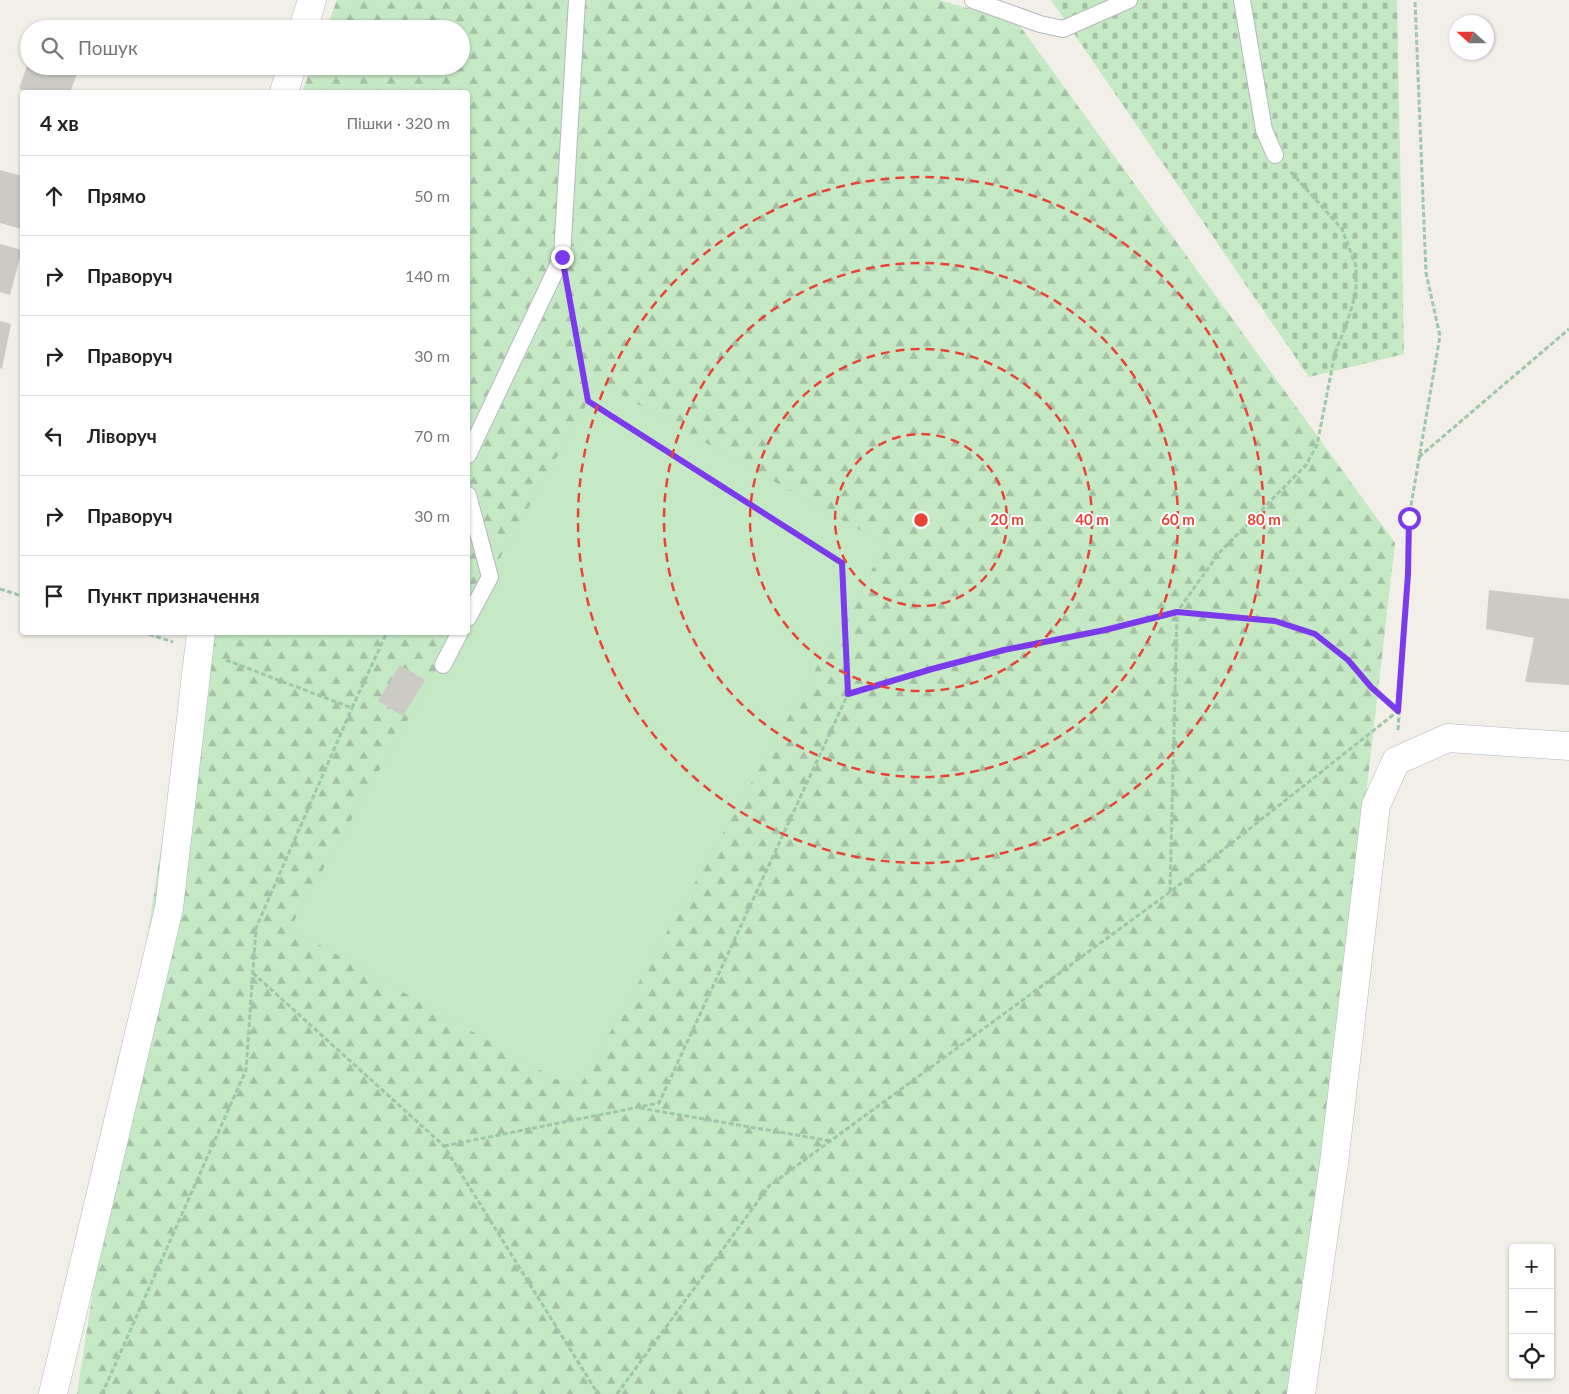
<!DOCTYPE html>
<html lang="uk">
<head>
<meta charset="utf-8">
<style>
	:root { --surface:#fff; --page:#f2f2f2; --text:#222; --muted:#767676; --line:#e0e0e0 }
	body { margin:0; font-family:Lato,sans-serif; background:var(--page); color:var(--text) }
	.controls { position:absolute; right:15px; bottom:15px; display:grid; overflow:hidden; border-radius:5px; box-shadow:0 1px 4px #0004 }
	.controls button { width:45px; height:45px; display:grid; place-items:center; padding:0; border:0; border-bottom:1px solid var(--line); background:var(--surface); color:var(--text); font:25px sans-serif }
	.compass { position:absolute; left:1449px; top:15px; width:45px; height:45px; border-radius:50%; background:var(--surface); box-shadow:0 1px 4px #0004; rotate:291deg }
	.stop { position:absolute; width:15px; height:15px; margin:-11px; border:4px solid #7c3aed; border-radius:50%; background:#fff }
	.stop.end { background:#7c3aed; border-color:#fff; box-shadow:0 1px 5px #0008 }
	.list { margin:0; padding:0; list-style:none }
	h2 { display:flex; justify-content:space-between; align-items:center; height:65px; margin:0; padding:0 20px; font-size:21px }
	h2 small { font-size:16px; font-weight:400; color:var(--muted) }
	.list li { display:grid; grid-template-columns:32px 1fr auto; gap:15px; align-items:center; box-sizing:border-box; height:80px; padding:0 20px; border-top:1px solid var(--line) }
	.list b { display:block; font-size:19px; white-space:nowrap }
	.list em { font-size:16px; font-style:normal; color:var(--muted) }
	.icon { flex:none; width:28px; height:28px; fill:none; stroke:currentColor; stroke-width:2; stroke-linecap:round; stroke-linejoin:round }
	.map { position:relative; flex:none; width:1569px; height:1394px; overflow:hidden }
	.search { position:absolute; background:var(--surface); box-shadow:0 1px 4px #0004; left:20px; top:20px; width:450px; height:55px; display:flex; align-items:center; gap:12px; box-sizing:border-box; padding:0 18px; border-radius:28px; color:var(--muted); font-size:19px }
	.panel { position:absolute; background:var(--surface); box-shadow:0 1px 4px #0004; left:20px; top:90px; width:450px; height:545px; border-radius:5px }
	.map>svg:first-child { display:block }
	.forest { fill:url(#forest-firs) }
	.cemetery { fill:url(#cemetery-stones) }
	.pitch { fill:#c5e8c5 }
	.building { fill:#cccac5 }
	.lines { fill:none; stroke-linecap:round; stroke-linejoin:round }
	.lane-casing { stroke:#b5b8bc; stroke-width:18 }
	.street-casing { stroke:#b5b8bc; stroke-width:29 }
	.path { stroke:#9cc7a9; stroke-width:3; stroke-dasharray:5 2.5; stroke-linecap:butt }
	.lane { stroke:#fff; stroke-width:16 }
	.street { stroke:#fff; stroke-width:28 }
	.route { stroke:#7c3aed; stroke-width:6 }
	.ring { fill:none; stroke:#ea4335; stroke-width:2.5; stroke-dasharray:9 6 }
	.centre { fill:#ea4335; stroke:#fff; stroke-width:2.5 }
	.ring-label { font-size:15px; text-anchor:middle; font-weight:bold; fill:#ea4335; stroke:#fff; stroke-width:4; stroke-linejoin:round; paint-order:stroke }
</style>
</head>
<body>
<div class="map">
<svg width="1569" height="1394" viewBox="0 0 1569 1394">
	<defs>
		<pattern id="forest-firs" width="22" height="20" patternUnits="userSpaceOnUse" patternTransform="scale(1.25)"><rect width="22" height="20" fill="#c5e8c5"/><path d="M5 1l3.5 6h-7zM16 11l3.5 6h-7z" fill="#a3c0a4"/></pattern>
		<pattern id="cemetery-stones" width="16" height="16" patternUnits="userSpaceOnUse" patternTransform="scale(1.25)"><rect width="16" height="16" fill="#c5e8c5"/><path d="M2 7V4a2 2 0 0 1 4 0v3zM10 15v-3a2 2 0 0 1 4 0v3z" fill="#a3c0a4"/></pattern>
	</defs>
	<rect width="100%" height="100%" fill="#f1efe8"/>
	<polygon class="forest" points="337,0 939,0 1017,22 1395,543 1297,1394 77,1394 194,633 468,632 468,92 302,92 312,66 461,66 461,29 326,29"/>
	<polygon class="cemetery" points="1051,0 1397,0 1404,354 1309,377"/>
	<polygon class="pitch" points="599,382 886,545 577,1091 290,928 457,633 468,632 468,615"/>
	<g class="building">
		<polygon points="27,66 80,66 70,92 29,92 19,89"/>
		<polygon points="0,170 22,176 22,229 0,223"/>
		<polygon points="0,244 22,250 10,295 0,292"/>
		<polygon points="0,321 11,324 2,369 0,368"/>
		<polygon points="1489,590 1569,599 1569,685 1525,682 1534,638 1486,629"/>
		<polygon points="400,665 425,680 403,716 378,701"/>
	</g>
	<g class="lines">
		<g class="lane-casing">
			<g id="lane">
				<polyline points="973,0 1040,24 1063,29 1129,0"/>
				<polyline points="1242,0 1264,130 1275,155"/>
				<polyline points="468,455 562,257 577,0"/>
				<polyline points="468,495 490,577 468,618"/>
				<polyline points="443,665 460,632"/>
			</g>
		</g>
		<g class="street-casing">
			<g id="street">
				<polyline points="303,29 312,0"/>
				<polyline points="284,92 292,66"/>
				<polyline points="53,1394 169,908 201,632"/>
				<polyline points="1301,1394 1334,1163 1376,805 1396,761 1448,738 1569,746"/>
			</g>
		</g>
		<g class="path">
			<polyline points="1419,457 1569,329"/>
			<polyline points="0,589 22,596"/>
			<polyline points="142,632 173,642"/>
			<polyline points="226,660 352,708 387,632"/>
			<polyline points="1398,730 1408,574 1409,517 1440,336 1426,273 1415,0"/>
			<polyline points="1170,892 1177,612 1219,553 1306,465 1317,445 1335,353 1348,320 1356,292 1356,266 1342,229 1291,172"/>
			<polyline points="253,973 444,1146 598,1394"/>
			<polyline points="640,1108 831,1141"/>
			<polyline points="444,1146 659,1103 848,694 842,563 588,401 569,296"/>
			<polyline points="102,1394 246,1070 256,928 352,708"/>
			<polyline points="617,1394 769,1186 1170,892 1398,711 1371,687 1348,660 1315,633 1275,621 1177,612 1105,630 1004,650 933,669 848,694"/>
		</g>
		<use href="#lane" class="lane"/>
		<use href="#street" class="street"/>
	</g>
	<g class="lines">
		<polyline class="route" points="562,257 588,401 842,563 848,694 932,669 1004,650 1105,630 1177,612 1275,621 1315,634 1348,660 1371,687 1398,711 1408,574 1409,518"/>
	</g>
	<g class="ring">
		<circle cx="921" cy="520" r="86"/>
		<circle cx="921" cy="520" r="171"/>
		<circle cx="921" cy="520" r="257"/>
		<circle cx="921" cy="520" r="343"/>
	</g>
	<circle cx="921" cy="520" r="8" class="centre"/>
	<g class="ring-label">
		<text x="1007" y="525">20 m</text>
		<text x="1092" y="525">40 m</text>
		<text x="1178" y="525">60 m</text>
		<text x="1264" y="525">80 m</text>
	</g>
</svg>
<div class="controls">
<button>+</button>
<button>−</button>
<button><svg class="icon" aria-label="locate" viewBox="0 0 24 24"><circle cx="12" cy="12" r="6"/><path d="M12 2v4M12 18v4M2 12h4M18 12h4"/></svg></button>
</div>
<svg class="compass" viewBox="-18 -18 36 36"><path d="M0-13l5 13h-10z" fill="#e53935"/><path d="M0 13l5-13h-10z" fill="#767676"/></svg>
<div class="stop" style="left:1409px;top:518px"></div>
<div class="stop end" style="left:562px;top:257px"></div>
<div class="search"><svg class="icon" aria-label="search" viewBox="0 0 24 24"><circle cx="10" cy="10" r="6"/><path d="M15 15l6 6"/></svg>Пошук</div>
<section class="panel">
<h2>4 хв<small>Пішки · 320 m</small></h2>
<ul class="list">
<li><svg class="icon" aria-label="ahead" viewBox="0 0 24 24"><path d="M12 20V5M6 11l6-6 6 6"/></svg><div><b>Прямо</b></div><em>50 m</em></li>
<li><svg class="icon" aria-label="right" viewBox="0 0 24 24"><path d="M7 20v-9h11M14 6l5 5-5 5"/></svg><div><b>Праворуч</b></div><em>140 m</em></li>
<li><svg class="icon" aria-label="right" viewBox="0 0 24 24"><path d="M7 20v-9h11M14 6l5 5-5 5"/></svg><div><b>Праворуч</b></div><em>30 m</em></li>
<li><svg class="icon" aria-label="left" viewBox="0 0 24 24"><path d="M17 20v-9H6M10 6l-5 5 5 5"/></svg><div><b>Ліворуч</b></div><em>70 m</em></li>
<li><svg class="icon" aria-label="right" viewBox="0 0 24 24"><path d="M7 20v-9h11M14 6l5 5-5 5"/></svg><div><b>Праворуч</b></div><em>30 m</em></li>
<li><svg class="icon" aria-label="arrive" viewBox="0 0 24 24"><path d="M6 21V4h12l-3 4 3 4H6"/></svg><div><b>Пункт призначення</b></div></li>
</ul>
</section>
</div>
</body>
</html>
